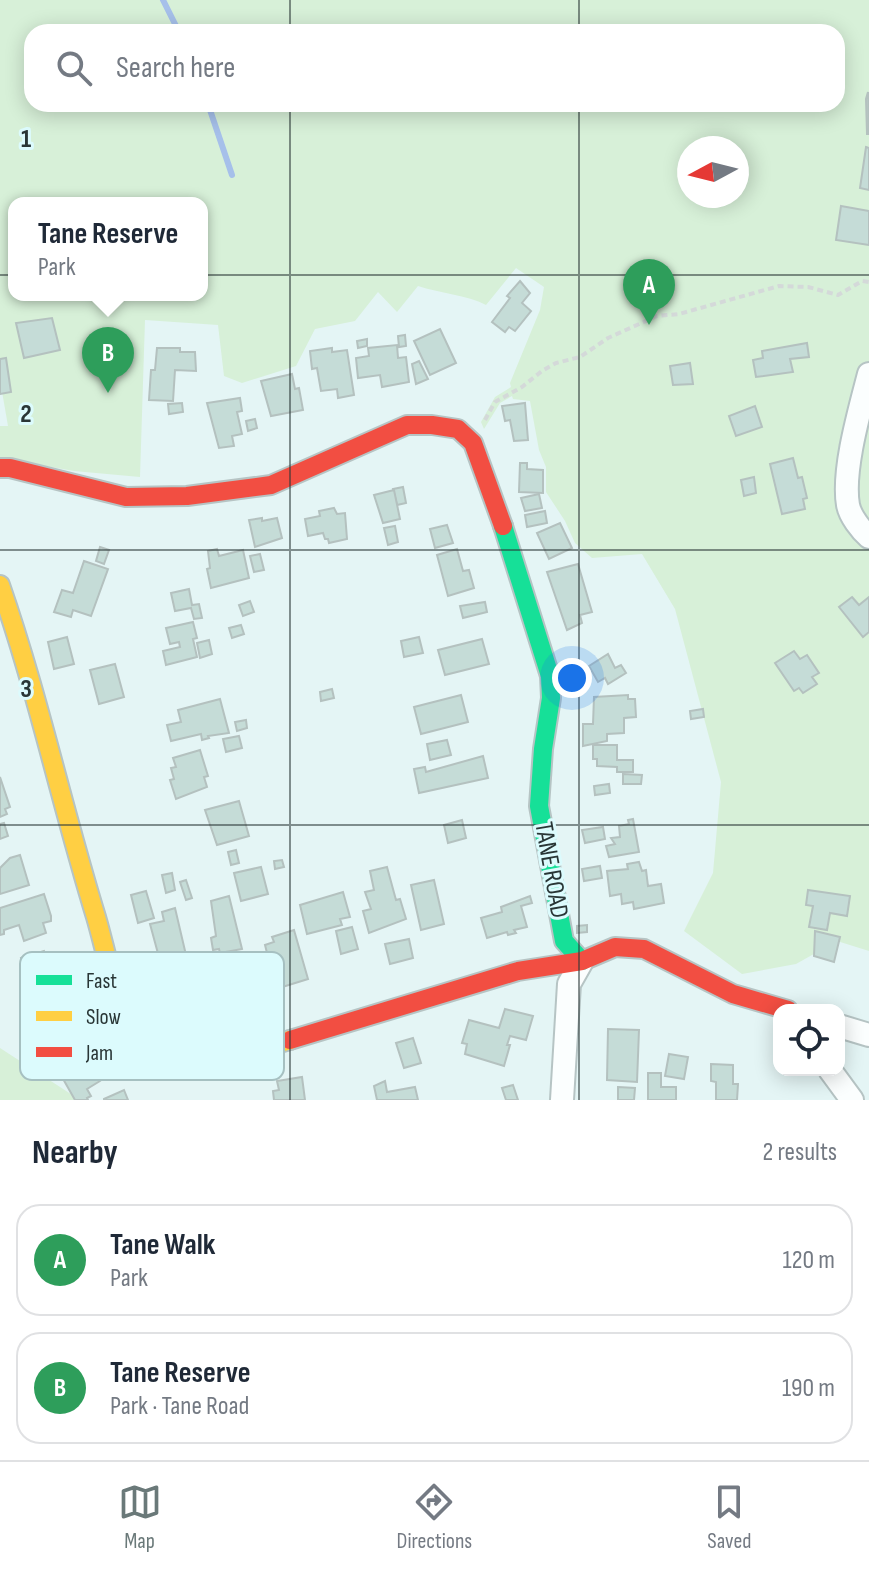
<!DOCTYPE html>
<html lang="en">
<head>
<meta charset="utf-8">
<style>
	:root { --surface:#fff; --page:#f6f6f7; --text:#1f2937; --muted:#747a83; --line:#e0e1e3; --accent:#6a7979 }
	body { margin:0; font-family:"Sofia Sans Condensed",sans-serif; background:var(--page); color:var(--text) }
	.controls { position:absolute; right:24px; bottom:24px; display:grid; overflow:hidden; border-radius:16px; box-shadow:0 4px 20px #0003 }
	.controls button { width:72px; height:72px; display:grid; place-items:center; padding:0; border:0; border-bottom:2px solid var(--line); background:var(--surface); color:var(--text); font:40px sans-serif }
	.compass { position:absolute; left:677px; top:136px; width:72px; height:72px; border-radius:50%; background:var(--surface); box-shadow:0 4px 20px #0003; rotate:263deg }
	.you { position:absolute; left:572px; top:678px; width:28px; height:28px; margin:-20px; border:6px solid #fff; border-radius:50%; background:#1a73e8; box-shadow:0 0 0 12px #1a73e833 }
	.badge { display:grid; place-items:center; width:52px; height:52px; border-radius:50%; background:var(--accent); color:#fff; font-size:26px; font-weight:700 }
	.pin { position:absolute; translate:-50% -66px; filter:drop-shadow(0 2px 4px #0008) }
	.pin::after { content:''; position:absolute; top:42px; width:28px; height:24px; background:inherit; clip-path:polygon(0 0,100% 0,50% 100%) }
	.popup { position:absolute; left:8px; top:197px; width:200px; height:104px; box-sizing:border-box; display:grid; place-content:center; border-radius:16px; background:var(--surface); filter:drop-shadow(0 2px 6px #0005); font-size:26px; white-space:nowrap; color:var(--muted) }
	.popup b { font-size:30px; color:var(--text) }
	.popup::after { content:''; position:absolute; left:50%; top:100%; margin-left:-16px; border:16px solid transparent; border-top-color:var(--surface) }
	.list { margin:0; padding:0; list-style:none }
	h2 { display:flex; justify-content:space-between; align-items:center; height:104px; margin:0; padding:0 32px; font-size:34px }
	h2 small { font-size:26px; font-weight:400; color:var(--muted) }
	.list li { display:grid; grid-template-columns:52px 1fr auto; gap:24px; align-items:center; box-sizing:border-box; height:112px; margin:0 16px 16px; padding:0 16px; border:2px solid var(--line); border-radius:24px }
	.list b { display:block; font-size:30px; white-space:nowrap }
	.list p { margin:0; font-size:26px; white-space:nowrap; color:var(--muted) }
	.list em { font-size:26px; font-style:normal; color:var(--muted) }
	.icon { flex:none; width:44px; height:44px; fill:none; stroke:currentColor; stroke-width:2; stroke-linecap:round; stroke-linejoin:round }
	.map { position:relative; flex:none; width:869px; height:1100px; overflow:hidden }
	.search { position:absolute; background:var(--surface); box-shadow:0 4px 20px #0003; left:24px; right:24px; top:24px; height:88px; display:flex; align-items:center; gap:20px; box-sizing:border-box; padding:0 28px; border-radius:24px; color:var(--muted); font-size:30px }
	.sheet { height:360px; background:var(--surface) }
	nav { display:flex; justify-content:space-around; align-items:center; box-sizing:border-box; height:112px; border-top:2px solid var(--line); background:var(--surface); font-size:22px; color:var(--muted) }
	nav a { display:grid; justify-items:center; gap:4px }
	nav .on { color:var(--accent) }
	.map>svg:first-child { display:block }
	.green { fill:#d7f0d8; fill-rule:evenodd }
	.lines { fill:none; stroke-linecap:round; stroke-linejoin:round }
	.stream { stroke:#a6c0ea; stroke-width:6 }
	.building { fill:#c5dcd7; stroke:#b4c1bf; stroke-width:2 }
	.street-casing { stroke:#b6c4c4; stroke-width:26 }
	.fast-casing { stroke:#b6c4c4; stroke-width:22 }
	.slow-casing { stroke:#b6c4c4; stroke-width:22 }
	.jam-casing { stroke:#b6c4c4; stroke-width:22 }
	.path { stroke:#d4d9d9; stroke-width:4; stroke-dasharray:6 4; stroke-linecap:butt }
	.street { stroke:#fbfefe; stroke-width:22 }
	.fast { stroke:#16e098; stroke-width:18 }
	.slow { stroke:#ffcf43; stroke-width:18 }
	.jam { stroke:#f24e42; stroke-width:18 }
	.grid { fill:none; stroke:#293636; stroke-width:2; stroke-opacity:0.55 }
	.labels { text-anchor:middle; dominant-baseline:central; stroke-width:6; stroke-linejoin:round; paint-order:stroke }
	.street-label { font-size:26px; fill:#293636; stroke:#dcfbfd }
	.key { fill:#dcfbfd; stroke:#a6c0c1; stroke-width:2 }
	.key-label { font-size:22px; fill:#293636 }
	.grid-label { font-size:26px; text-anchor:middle; font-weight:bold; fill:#293636; stroke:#dcfbfd; stroke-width:6; stroke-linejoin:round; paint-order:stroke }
</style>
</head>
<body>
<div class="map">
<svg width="869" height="1100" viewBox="0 0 869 1100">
	<rect width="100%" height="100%" fill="#e4f5f5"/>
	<g class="green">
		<path d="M0 0H869V951L837 941 796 964 742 974 684 931 713 873 721 782 675 609 642 554 592 558 575 543 565 521 546 492V467L539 450 530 401 513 399 512 396 500 403 484 429 481 422 495 397 511 387 510 383 540 310 544 287 516 268 486 305C467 295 439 293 418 286L397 312 378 292 355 321 315 329 296 366 242 383 224 376 218 325 145 320 140 477 74 471 0 458V426H8L0 380ZM32 32H837V104H32ZM689 148H737V196H689ZM14 203H202V295H14Z"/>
		<polygon points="0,1048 80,1100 0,1100"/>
	</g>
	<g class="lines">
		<g class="stream">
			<polyline points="163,0 179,32"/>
			<polyline points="208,104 232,175"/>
		</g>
	</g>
	<g class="building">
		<polygon points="868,92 869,134 867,134 866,99"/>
		<polygon points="866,147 869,148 869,190 860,188"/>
		<polygon points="841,206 869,211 869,245 836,240"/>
		<polygon points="520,281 530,293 522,303 531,311 515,331 509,327 505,332 492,322 510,298 507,296"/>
		<polygon points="52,318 60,350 24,358 16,323"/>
		<polygon points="440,329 456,363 430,375 414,341"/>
		<polygon points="405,335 406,346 399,347 398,336"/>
		<polygon points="367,339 367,346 358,348 357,341"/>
		<polygon points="807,343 809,357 790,359 793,372 756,377 753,360 763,358 762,351"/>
		<polygon points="397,345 398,358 406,357 409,382 382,387 380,375 358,378 356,358 369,356 368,348"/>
		<polygon points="157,348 180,348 180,352 195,352 196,371 175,370 173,401 149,400 151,370 155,370"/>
		<polygon points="332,348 332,352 347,350 354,395 338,398 337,389 321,391 317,368 312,369 310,351"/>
		<polygon points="6,358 11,392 0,394 0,359"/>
		<polygon points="419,361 428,379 416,384 412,364"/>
		<polygon points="690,363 693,384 673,385 670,366"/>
		<polygon points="292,374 295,389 299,388 303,410 271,416 261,381"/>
		<polygon points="240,398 242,411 237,412 242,434 232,436 234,446 219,448 207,403"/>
		<polygon points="182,403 183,412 169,414 168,404"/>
		<polygon points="525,403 528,440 514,441 510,420 505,421 502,406"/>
		<polygon points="755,406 762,427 736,436 729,416"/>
		<polygon points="255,419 257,428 248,431 246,421"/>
		<polygon points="793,458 798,478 802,477 807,498 803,499 805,509 782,514 770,464"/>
		<polygon points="520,463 527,463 527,469 543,470 543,493 519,492"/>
		<polygon points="754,477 756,493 744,496 741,480"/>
		<polygon points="403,487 406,503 397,505 393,489"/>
		<polygon points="394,490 400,519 383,523 374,495"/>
		<polygon points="539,494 542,508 525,511 521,498"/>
		<polygon points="334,508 337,514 345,513 347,539 329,543 328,539 325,539 323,533 308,536 305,519 320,516 319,511"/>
		<polygon points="545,511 547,523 527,527 525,515"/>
		<polygon points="262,518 262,521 277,518 282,538 255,547 249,520"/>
		<polygon points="560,523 572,548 549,559 537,533"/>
		<polygon points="447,525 453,543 435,548 430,529"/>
		<polygon points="395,526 398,542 388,545 384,528"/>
		<polygon points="100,547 109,550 104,564 96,561"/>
		<polygon points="217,549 219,556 243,550 249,578 211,588 207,569 210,568 208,551"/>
		<polygon points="457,549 463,571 469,570 474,588 448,596 437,555"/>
		<polygon points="260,554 264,570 254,572 250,556"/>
		<polygon points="84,561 108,569 91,616 73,610 71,617 54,612 62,590 73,593"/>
		<polygon points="578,564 592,612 580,615 582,623 567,630 547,572"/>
		<polygon points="189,589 192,605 199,604 202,618 194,619 191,608 175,611 171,593"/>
		<polygon points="852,597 859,605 869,597 869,632 863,637 839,607"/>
		<polygon points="250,601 254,612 243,616 239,605"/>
		<polygon points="485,602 487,612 463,618 460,606"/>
		<polygon points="193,622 197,638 193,639 197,657 166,665 163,651 180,647 179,642 170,644 166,628"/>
		<polygon points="241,625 244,634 232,638 229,628"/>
		<polygon points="67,637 74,664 54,669 48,642"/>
		<polygon points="419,637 423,653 404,657 401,641"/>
		<polygon points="482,639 489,664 445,675 438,650"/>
		<polygon points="209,640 212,654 200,658 197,643"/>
		<polygon points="794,651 800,659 807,655 819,673 812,677 817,684 803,693 799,688 794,691 775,663"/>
		<polygon points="608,654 615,668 621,665 626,673 608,684 605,678 598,682 589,666"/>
		<polygon points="115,664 124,697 99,704 90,670"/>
		<polygon points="332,689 334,698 321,701 320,692"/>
		<polygon points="461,695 468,722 421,734 414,707"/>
		<polygon points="628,695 628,699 635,699 636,717 624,718 624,733 607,734 607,741 583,746 583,724 593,724 594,697"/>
		<polygon points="220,699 229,733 208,736 209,738 202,740 201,734 171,741 167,725 181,722 178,710"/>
		<polygon points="703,709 704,717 691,719 690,711"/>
		<polygon points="246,720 247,728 237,731 235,722"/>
		<polygon points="239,736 242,748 226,752 223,739"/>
		<polygon points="447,740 451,755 430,760 427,744"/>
		<polygon points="593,745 617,745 617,760 633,760 633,772 617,772 617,767 597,766 597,759 593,759"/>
		<polygon points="200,750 208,776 204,777 207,787 176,799 170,780 174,779 171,768 176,767 173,758"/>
		<polygon points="483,756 488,778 419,793 414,769 425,767 426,772"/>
		<polygon points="623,774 642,775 641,784 623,784"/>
		<polygon points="0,777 10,807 5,809 7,814 0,817"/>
		<polygon points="609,784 610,793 595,795 594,786"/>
		<polygon points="239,801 249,836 217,845 205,810"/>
		<polygon points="633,819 639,852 609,857 606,846 615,844 611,838 620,837 619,826 629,824 628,820"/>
		<polygon points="462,820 466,838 448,843 444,825"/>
		<polygon points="4,823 8,836 0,839 0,824"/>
		<polygon points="603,827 605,839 585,843 582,830"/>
		<polygon points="236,850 239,863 231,865 228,852"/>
		<polygon points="20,855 29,885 0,894 0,868 10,858"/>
		<polygon points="282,860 284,867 275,869 274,861"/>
		<polygon points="639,862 642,871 646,870 648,886 661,884 664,903 634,909 633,902 622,904 621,894 610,896 607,871 628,869 627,864"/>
		<polygon points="600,866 602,878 584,881 582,869"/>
		<polygon points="261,867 268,894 241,901 234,873"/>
		<polygon points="387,867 396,900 400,899 406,919 369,933 363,911 371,909 365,892 374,890 370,871"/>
		<polygon points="172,873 175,890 166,893 162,875"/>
		<polygon points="186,880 192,898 186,900 180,882"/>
		<polygon points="434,880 444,924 421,930 411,885"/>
		<polygon points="808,890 850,896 847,916 830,913 827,930 809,927 813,906 806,905"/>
		<polygon points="146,891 154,918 138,923 131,895"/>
		<polygon points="343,892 350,917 340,919 342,925 307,934 300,905"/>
		<polygon points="44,894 51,916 51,921 43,923 46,933 24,941 19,925 4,930 4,934 0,935 0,908"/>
		<polygon points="229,896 242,949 220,953 219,949 213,950 211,938 216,936 211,901"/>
		<polygon points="530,896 532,903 521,906 527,927 514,930 516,933 508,935 507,932 487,938 481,918 502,912 501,907"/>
		<polygon points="175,908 193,985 172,990 167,972 163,972 150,924 164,921 162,912"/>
		<polygon points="587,925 587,932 577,933 577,926"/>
		<polygon points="352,927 358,949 341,954 336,931"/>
		<polygon points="294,930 308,979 276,989 265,945 274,942 272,937"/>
		<polygon points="815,931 840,937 834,962 814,956"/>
		<polygon points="409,939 413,958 390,964 385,944"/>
		<polygon points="44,951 56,991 34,999 32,995 27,996 24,984 28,982 21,958"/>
		<polygon points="505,1009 533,1016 526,1040 510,1036 507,1045 510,1045 504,1066 465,1054 467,1044 462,1043 469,1020 499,1028"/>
		<polygon points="608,1029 639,1030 637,1082 607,1080"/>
		<polygon points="413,1038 421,1063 404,1068 396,1043"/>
		<polygon points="103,1039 110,1053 91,1062 85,1048"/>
		<polygon points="81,1048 100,1081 87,1089 91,1096 87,1098 88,1100 75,1100 62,1077 70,1072 62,1059"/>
		<polygon points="669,1054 688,1057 684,1079 665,1076"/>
		<polygon points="711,1064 733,1065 733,1084 738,1084 737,1100 716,1100 716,1082 711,1081"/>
		<polygon points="648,1073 661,1073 661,1087 676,1087 676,1100 648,1100"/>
		<polygon points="302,1077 305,1100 274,1100 273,1091 279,1090 277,1081"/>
		<polygon points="385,1081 387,1092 415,1087 418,1100 377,1100 374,1086"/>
		<polygon points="513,1085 518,1100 506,1100 502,1088"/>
		<polygon points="618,1087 635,1088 634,1100 618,1100"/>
		<polygon points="124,1090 128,1100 104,1100 104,1099"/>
	</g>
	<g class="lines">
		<g class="street-casing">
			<g id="street">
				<path d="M869 374C860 409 842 470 848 505 850 516 861 530 869 537"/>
				<polyline points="839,1026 869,1035"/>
				<polyline points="830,1070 852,1100"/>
				<polyline points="562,1100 569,984 582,961"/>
			</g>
		</g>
		<g class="fast-casing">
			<polyline id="fast" points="503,526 550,676 551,698 543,749 539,806 564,941 582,961"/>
		</g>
		<g class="slow-casing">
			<path id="slow" d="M0 585C38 694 62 807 96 917 106 951 114 997 132 1026 136 1032 144 1039 150 1043 192 1072 245 1053 290 1040"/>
		</g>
		<g class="jam-casing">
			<g id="jam">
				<polyline points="0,468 10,468 126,497 187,496 271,485 407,425 432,425 458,429 473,443 503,526"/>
				<polyline points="290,1040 518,971 582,961 615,947 644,949 733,994 788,1010"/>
			</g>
		</g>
		<polyline class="path" points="485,420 495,402 522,387 542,371 556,363 580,357 608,338 657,316 679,314 779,286 808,287 838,295 862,281 869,282"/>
		<use href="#street" class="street"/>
		<use href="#fast" class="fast"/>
		<use href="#slow" class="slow"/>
		<use href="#jam" class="jam"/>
	</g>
	<path class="grid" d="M290 0V32M579 0V32M290 104V1100M579 104V1100M0 275H869M0 550H869M0 825H869"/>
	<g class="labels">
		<g class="street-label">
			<text transform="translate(551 870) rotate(80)">TANE ROAD</text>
		</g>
	</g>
	<rect x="20" y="952" width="264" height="128" rx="12" class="key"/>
	<rect x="36" y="975" width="36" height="10" fill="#16e098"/>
	<rect x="36" y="1011" width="36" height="10" fill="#ffcf43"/>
	<rect x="36" y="1047" width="36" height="10" fill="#f24e42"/>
	<g class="key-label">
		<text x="86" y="988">Fast</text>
		<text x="86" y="1024">Slow</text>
		<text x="86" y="1060">Jam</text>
	</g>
	<g class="grid-label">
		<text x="26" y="147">1</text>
		<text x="26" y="422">2</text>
		<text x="26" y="697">3</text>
	</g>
</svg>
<div class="controls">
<button><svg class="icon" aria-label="locate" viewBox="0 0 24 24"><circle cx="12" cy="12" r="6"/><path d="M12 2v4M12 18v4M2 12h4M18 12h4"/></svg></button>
</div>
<svg class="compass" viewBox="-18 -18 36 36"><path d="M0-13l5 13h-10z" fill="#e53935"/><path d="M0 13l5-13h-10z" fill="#747a83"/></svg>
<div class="you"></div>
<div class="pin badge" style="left:649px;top:325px;background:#2e9e5b">A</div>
<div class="pin badge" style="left:108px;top:393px;background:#2e9e5b">B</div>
<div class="popup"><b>Tane Reserve</b>Park</div>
<div class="search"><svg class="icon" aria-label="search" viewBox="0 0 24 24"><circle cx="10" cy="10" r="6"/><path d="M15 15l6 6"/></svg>Search here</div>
</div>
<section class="sheet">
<h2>Nearby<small>2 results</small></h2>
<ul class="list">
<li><span class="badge" style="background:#2e9e5b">A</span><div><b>Tane Walk</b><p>Park</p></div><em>120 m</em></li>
<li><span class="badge" style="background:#2e9e5b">B</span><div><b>Tane Reserve</b><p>Park · Tane Road</p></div><em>190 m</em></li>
</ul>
</section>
<nav>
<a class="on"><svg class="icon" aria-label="map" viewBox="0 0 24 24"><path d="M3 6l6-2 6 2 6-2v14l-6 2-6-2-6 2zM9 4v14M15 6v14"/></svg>Map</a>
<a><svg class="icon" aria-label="directions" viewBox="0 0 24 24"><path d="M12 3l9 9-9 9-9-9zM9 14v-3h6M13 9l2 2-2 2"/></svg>Directions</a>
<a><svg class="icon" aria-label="saved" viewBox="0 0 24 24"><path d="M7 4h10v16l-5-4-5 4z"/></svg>Saved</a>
</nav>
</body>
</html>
